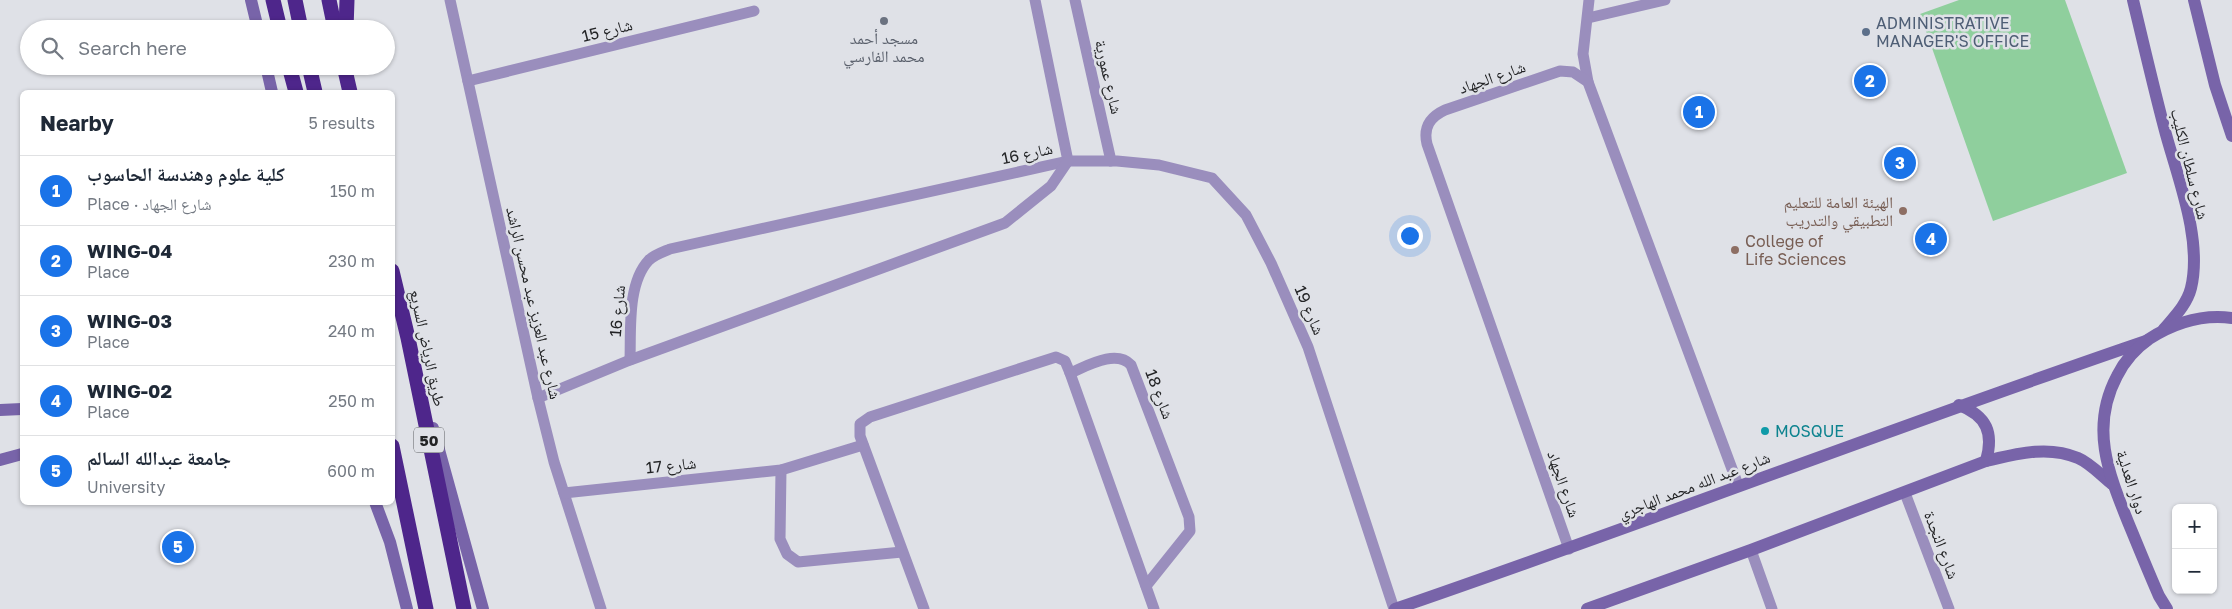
<!DOCTYPE html>
<html lang="en">
<head>
<meta charset="utf-8">
<style>
	:root { --surface:#fff; --page:#f2f2f3; --text:#1f2937; --muted:#747a83; --line:#e0e1e3; --accent:#1a73e8 }
	body { margin:0; font-family:"Golos Text","Noto Naskh Arabic",sans-serif; background:var(--page); color:var(--text) }
	.controls { position:absolute; right:15px; bottom:15px; display:grid; overflow:hidden; border-radius:8px; box-shadow:0 1px 4px #0004 }
	.controls button { width:45px; height:45px; display:grid; place-items:center; padding:0; border:0; border-bottom:1px solid var(--line); background:var(--surface); color:var(--text); font:25px sans-serif }
	.you { position:absolute; left:1409px; top:235px; width:18px; height:18px; margin:-12px; border:4px solid #fff; border-radius:50%; background:#1a73e8; box-shadow:0 0 0 8px #1a73e833 }
	.badge { display:grid; place-items:center; width:32px; height:32px; border-radius:50%; background:var(--accent); color:#fff; font-size:16px; font-weight:700 }
	.pin { position:absolute; translate:-50% -50%; border:2px solid #fff; box-shadow:0 1px 5px #0006 }
	.list { margin:0; padding:0; list-style:none }
	h2 { display:flex; justify-content:space-between; align-items:center; height:65px; margin:0; padding:0 20px; font-size:21px }
	h2 small { font-size:16px; font-weight:400; color:var(--muted) }
	.list li { display:grid; grid-template-columns:32px 1fr auto; gap:15px; align-items:center; box-sizing:border-box; height:70px; padding:0 20px; border-top:1px solid var(--line) }
	.list b { display:block; font-size:19px; white-space:nowrap }
	.list p { margin:0; font-size:16px; white-space:nowrap; color:var(--muted) }
	.list em { font-size:16px; font-style:normal; color:var(--muted) }
	.icon { flex:none; width:28px; height:28px; fill:none; stroke:currentColor; stroke-width:2; stroke-linecap:round; stroke-linejoin:round }
	.map { position:relative; flex:none; width:2232px; height:609px; overflow:hidden }
	.search { position:absolute; background:var(--surface); box-shadow:0 1px 4px #0004; left:20px; top:20px; width:375px; height:55px; display:flex; align-items:center; gap:12px; box-sizing:border-box; padding:0 18px; border-radius:28px; color:var(--muted); font-size:19px }
	.panel { position:absolute; background:var(--surface); box-shadow:0 1px 4px #0004; left:20px; top:90px; width:375px; height:415px; border-radius:8px }
	.map>svg:first-child { display:block }
	.green { fill:#8fcf9d }
	.lines { fill:none; stroke-linecap:round; stroke-linejoin:round }
	.street { stroke:#9a8ebd; stroke-width:11 }
	.secondary { stroke:#7864a9; stroke-width:12 }
	.highway { stroke:#4e268b; stroke-width:15 }
	.worship-dot { fill:#6b7280; stroke:#dfe1e7; stroke-width:2 }
	.service-dot { fill:#5c6f8a; stroke:#dfe1e7; stroke-width:2 }
	.education-dot { fill:#8d6e63; stroke:#dfe1e7; stroke-width:2 }
	.culture-dot { fill:#0f9aa8; stroke:#dfe1e7; stroke-width:2 }
	.labels { text-anchor:middle; dominant-baseline:central; stroke-width:5; stroke-linejoin:round; paint-order:stroke }
	.shield { fill:#dfe1e7; stroke:#5b5d60; stroke-width:1 }
	.shield-label { font-size:15px; font-weight:bold; fill:#232426 }
	.service-label { font-size:16px; fill:#4e5e75; stroke:#dfe1e7; text-anchor:start }
	.street-label { font-size:16px; fill:#232426; stroke:#dfe1e7 }
	.worship-label { font-size:16px; fill:#5b616d; stroke:#dfe1e7 }
	.education-label { font-size:16px; fill:#785e54; stroke:#dfe1e7; text-anchor:end }
	.culture-label { font-size:16px; fill:#0d838f; stroke:#dfe1e7; text-anchor:start }
</style>
</head>
<body>
<div class="map">
<svg width="2232" height="609" viewBox="0 0 2232 609">
	<rect width="100%" height="100%" fill="#dfe1e7"/>
	<polygon class="green" points="1959,0 2065,0 2127,173 1993,221 1920,14"/>
	<g class="lines">
		<g class="street">
			<polyline points="450,0 538,398 554,462 601,609"/>
			<polyline points="1035,0 1068,161"/>
			<polyline points="1075,0 1111,161"/>
			<polyline points="1588,18 1665,0"/>
			<polyline points="468,81 754,11"/>
			<polyline points="1588,82 1583,54 1589,0"/>
			<path d="M630 360C631 330 627 283 649 260 654 255 663 252 670 249L1068 161H1117L1159 165 1212 178 1246 215 1271 263 1308 347 1394 609"/>
			<path d="M1070 373C1087 366 1116 349 1131 365L1189 517 1190 531 1146 586"/>
			<polyline points="538,398 630,360 1005,223 1051,186 1068,161"/>
			<polyline points="781,470 780,539 787,554 798,562 902,552"/>
			<polyline points="564,493 781,470 863,445"/>
			<polyline points="1905,493 1949,609"/>
			<path d="M1569 549 1427 144C1423 127 1430 117 1445 110L1560 71 1573 72 1588 82 1738 485"/>
			<polyline points="1751,550 1772,609"/>
			<polyline points="924,609 860,436 860,424 870,417 1056,357 1065,361 1070,373 1154,609"/>
		</g>
		<g class="secondary">
			<polyline points="251,0 258,29"/>
			<path d="M2133 0C2143 42 2153 85 2164 127 2176 174 2203 238 2191 288 2187 304 2175 316 2164 329"/>
			<polyline points="2194,0 2215,85 2232,136"/>
			<polyline points="266,66 272,92"/>
			<path d="M1959 405C1987 416 1994 433 1986 461"/>
			<polyline points="0,410 22,409"/>
			<polyline points="433,428 483,609"/>
			<polyline points="0,460 22,454"/>
			<polyline points="375,502 390,542 407,609"/>
			<path d="M1395 609C1646 523 1894 427 2146 341"/>
			<path d="M1587 609 1751 550 1986 461C2016 454 2048 445 2078 458 2090 463 2102 476 2112 484"/>
			<path d="M2167 609 2159 596C2148 571 2138 546 2128 522 2108 472 2090 427 2117 376 2124 362 2136 348 2149 339 2174 323 2202 314 2232 318"/>
		</g>
		<g class="highway">
			<polyline points="273,0 280,29"/>
			<polyline points="295,0 301,29"/>
			<polyline points="329,0 335,29"/>
			<polyline points="346,29 347,0"/>
			<polyline points="289,66 296,92"/>
			<polyline points="309,66 315,92"/>
			<polyline points="344,66 350,92"/>
			<polyline points="392,271 408,338 464,609"/>
			<polyline points="392,446 426,609"/>
		</g>
	</g>
	<circle class="worship-dot" cx="884" cy="21" r="5"/>
	<circle class="service-dot" cx="1866" cy="32" r="5"/>
	<g class="education-dot">
		<circle cx="1903" cy="211" r="5"/>
		<circle cx="1735" cy="250" r="5"/>
	</g>
	<circle class="culture-dot" cx="1765" cy="431" r="5"/>
	<g class="labels">
		<rect class="shield" x="414" y="427.5" width="30" height="25" rx="4"/>
		<g class="shield-label">
			<text x="429" y="440">50</text>
		</g>
		<g class="service-label">
			<text x="1876" y="23">ADMINISTRATIVE<tspan x="1876" dy="18">MANAGER'S OFFICE</tspan></text>
		</g>
		<g class="street-label">
			<text transform="translate(607 30) rotate(-14)">شارع 15</text>
			<text transform="translate(1109 77) rotate(77)">شارع عمورية</text>
			<text transform="translate(1492 77) rotate(-19)">شارع الجهاد</text>
			<text transform="translate(1027 153) rotate(-12)">شارع 16</text>
			<text transform="translate(2190 164) rotate(76)">شارع سلطان الكليب</text>
			<text transform="translate(534 303) rotate(77)">شارع عبد العزيز عبد محسن الراشد</text>
			<text transform="translate(1310 310) rotate(67)">شارع 19</text>
			<text transform="translate(617 311) rotate(-85)">شارع 16</text>
			<text transform="translate(428 348) rotate(78)">طريق الرياض السريع</text>
			<text transform="translate(1160 394) rotate(69)">شارع 18</text>
			<text transform="translate(671 465) rotate(-6)">شارع 17</text>
			<text transform="translate(2132 482) rotate(72)">دوار العدلية</text>
			<text transform="translate(1564 484) rotate(71)">شارع الجهاد</text>
			<text transform="translate(1694 485) rotate(-21)">شارع عبد الله محمد الهاجري</text>
			<text transform="translate(1942 545) rotate(69)">شارع النجدة</text>
		</g>
		<g class="worship-label">
			<text x="884" y="38">مسجد أحمد<tspan x="884" dy="18">محمد الفارسي</tspan></text>
		</g>
		<g class="education-label">
			<text x="1893" y="202">الهيئة العامة للتعليم<tspan x="1893" dy="18">التطبيقي والتدريب</tspan></text>
			<text x="1745" y="241" text-anchor="start">College of<tspan x="1745" dy="18">Life Sciences</tspan></text>
		</g>
		<g class="culture-label">
			<text x="1775" y="431">MOSQUE</text>
		</g>
	</g>
</svg>
<div class="controls">
<button>+</button>
<button>−</button>
</div>
<div class="you"></div>
<div class="pin badge" style="left:1699px;top:112px">1</div>
<div class="pin badge" style="left:1870px;top:81px">2</div>
<div class="pin badge" style="left:1900px;top:163px">3</div>
<div class="pin badge" style="left:1931px;top:239px">4</div>
<div class="pin badge" style="left:178px;top:547px">5</div>
<div class="search"><svg class="icon" aria-label="search" viewBox="0 0 24 24"><circle cx="10" cy="10" r="6"/><path d="M15 15l6 6"/></svg>Search here</div>
<section class="panel">
<h2>Nearby<small>5 results</small></h2>
<ul class="list">
<li><span class="badge">1</span><div><b>كلية علوم وهندسة الحاسوب</b><p>Place · شارع الجهاد</p></div><em>150 m</em></li>
<li><span class="badge">2</span><div><b>WING-04</b><p>Place</p></div><em>230 m</em></li>
<li><span class="badge">3</span><div><b>WING-03</b><p>Place</p></div><em>240 m</em></li>
<li><span class="badge">4</span><div><b>WING-02</b><p>Place</p></div><em>250 m</em></li>
<li><span class="badge">5</span><div><b>جامعة عبدالله السالم</b><p>University</p></div><em>600 m</em></li>
</ul>
</section>
</div>
</body>
</html>
